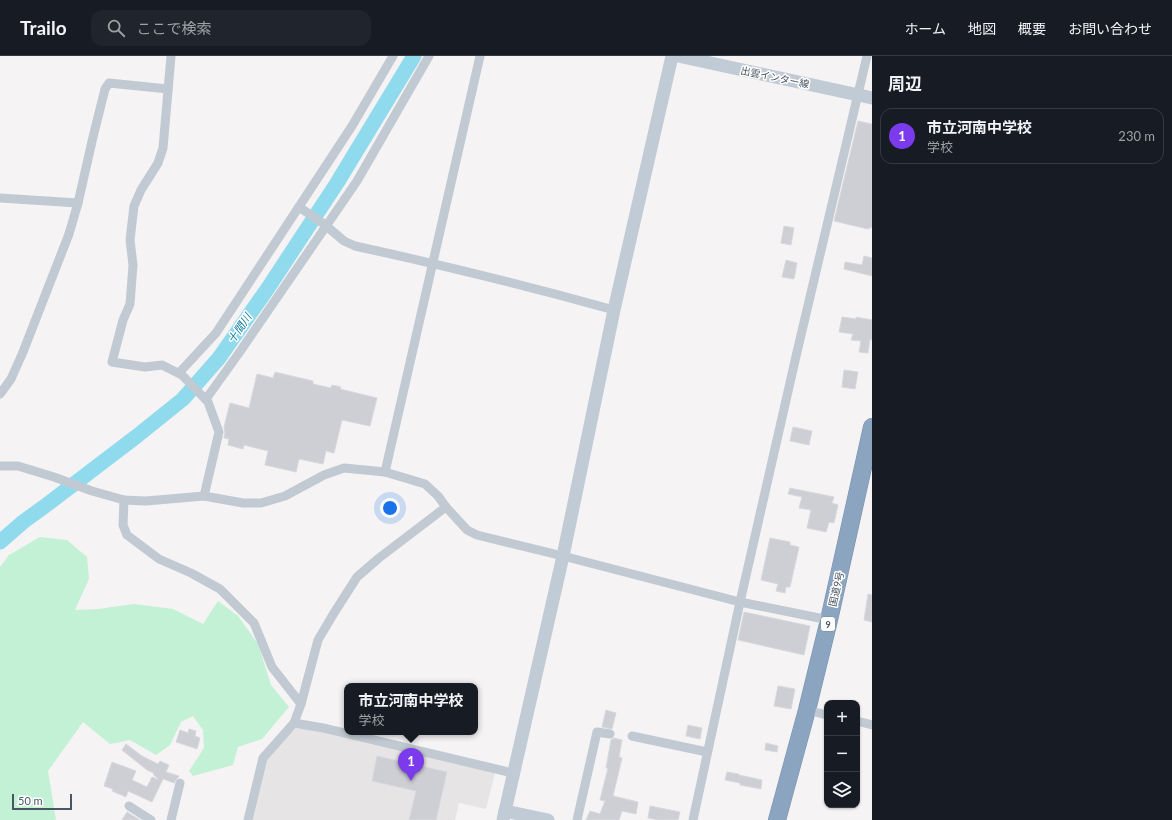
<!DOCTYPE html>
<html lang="ja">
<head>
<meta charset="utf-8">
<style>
	:root { --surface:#171b24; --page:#20242c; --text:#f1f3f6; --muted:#9ea1a6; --line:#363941; --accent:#7c3aed }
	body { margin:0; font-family:Lato,"Noto Sans JP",sans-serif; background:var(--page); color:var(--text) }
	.controls { position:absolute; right:12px; bottom:12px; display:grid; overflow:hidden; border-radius:8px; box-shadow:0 1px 3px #0004 }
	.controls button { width:36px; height:36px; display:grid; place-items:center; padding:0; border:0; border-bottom:1px solid var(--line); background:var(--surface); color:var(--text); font:20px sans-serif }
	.scale { position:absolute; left:12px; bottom:10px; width:60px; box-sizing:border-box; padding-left:4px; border:2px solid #4a5661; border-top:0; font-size:11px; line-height:14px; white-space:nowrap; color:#4a5661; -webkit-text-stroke:3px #fff; paint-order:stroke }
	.you { position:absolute; left:390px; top:452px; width:14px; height:14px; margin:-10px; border:3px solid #fff; border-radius:50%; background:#1a73e8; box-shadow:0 0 0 6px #1a73e833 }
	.badge { display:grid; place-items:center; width:26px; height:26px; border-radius:50%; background:var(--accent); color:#fff; font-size:13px; font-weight:700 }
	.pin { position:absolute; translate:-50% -33px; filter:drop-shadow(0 1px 2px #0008) }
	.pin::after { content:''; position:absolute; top:21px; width:14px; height:12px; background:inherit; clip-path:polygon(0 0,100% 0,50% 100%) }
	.popup { position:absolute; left:344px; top:627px; width:134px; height:52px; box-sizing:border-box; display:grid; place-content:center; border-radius:8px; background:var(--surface); filter:drop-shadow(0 1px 3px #0005); font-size:13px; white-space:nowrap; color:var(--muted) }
	.popup b { font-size:15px; color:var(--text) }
	.popup::after { content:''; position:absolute; left:50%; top:100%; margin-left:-8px; border:8px solid transparent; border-top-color:var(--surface) }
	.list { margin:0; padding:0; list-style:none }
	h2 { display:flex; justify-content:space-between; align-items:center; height:52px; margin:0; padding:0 16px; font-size:17px }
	h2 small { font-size:13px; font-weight:400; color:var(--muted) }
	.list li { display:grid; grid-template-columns:26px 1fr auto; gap:12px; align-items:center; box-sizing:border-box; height:56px; margin:0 8px 8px; padding:0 8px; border:1px solid var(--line); border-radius:12px }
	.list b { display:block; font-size:15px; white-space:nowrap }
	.list p { margin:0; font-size:13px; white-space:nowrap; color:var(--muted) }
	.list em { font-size:13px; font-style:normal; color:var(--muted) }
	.icon { flex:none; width:22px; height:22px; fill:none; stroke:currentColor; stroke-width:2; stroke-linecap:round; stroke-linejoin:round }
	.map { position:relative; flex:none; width:872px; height:764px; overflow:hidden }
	header { display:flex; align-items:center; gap:24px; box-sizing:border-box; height:56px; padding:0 20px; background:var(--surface); border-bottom:1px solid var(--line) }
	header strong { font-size:19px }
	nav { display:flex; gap:22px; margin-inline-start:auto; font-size:14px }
	.search { width:280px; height:36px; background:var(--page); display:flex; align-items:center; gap:10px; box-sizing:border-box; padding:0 14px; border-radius:12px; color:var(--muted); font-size:15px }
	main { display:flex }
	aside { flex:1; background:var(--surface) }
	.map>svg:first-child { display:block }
	.education { fill:#e6e4e5 }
	.green { fill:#c3f1d5 }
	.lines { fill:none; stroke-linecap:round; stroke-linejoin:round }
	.river { stroke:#90daee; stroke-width:15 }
	.building { fill:#cdcfd5; stroke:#d7d9de }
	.highway-casing { stroke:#7690ad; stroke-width:18 }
	.street { stroke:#c1cad2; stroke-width:9 }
	.secondary { stroke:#c1cbd6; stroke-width:13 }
	.highway { stroke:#8ba5c1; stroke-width:17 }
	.labels { text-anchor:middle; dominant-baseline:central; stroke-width:3; stroke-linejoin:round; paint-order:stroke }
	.shield { fill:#fff; stroke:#808990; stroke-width:1 }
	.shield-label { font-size:9px; font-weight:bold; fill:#4a5661 }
	.street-label { font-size:10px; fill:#4a5661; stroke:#fff }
	.water-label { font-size:11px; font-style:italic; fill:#0c7c9b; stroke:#fff }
</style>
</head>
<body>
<header>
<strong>Trailo</strong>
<div class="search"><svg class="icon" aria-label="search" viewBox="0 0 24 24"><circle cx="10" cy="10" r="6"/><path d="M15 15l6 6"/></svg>ここで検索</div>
<nav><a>ホーム</a><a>地図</a><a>概要</a><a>お問い合わせ</a></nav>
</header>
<main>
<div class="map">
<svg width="872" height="764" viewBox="0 0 872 764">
	<rect width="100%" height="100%" fill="#f5f3f3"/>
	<polygon class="education" points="297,671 495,717 486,753 459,747 455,764 252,764 266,703"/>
	<polygon class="green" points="40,481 67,484 87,501 89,523 75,554 98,553 134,548 173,553 203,568 218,545 238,560 258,588 271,629 289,651 262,683 238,691 233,709 193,720 189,715 204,692 203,674 193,660 181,666 170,689 156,699 130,684 110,688 83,666 48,715 56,764 0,764 0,511 9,499"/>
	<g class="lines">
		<polyline class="river" points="0,486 23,466 45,450 137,380 183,343 219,302 268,232 337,127 414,0"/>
	</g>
	<g class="building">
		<polygon points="858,65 872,68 872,171 868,173 834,165"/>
		<polygon points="784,170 794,172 791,189 781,187"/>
		<polygon points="864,200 872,202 872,220 844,213 845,206 862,209"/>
		<polygon points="786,204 797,207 794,223 782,221"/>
		<polygon points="842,261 856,263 856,261 872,264 872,284 870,283 868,297 859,296 861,285 851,284 853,278 839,276"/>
		<polygon points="844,314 858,316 855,333 842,331"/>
		<polygon points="275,316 313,325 313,328 331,332 332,329 341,331 340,333 377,342 370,370 342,364 334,397 326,395 323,408 299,403 296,416 265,409 268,395 244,389 243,393 228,389 229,383 224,382 225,377 224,371 230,347 249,352 257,318 273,322"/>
		<polygon points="793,371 812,375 809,389 790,385"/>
		<polygon points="790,432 834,441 832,447 838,449 834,467 829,466 826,476 807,472 811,454 799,452 802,441 788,438"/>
		<polygon points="770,482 790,486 790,489 799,491 790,531 786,531 785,537 776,535 778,528 761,524"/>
		<polygon points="868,538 872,539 872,566 864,564"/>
		<polygon points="744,556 810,570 804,599 738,584"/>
		<polygon points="778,630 795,633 791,653 774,650"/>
		<polygon points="606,654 616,657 612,673 602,671"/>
		<polygon points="688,669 702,672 700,683 686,680"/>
		<polygon points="189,673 196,675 195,680 200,682 197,693 176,686 180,674 188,677"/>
		<polygon points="614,682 622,684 619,701 622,702 613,740 638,746 636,758 622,755 619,764 586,764 590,755 600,758 605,745 600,744 608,712 606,712 611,684"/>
		<polygon points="766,687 778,690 777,696 765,694"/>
		<polygon points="126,688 142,700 158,708 160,705 169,709 166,716 179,720 174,727 163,723 152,746 128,735 126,741 112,735 113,733 104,730 112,706 136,715 132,724 147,731 152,721 159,724 153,718 154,717 147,714 122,694"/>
		<polygon points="377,700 447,716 436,764 409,764 416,735 372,725"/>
		<polygon points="727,716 739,718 739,719 762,724 761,733 740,729 740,727 725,724"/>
		<polygon points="650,750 680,756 678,764 659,764 648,762"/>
		<polygon points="127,756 140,764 122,764"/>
	</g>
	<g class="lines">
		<g class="highway-casing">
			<polyline id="highway" points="777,764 807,654 829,564 872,371"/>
		</g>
		<g class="street">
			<polyline points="171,0 163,92 158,107 141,134 134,150 130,184 133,209 130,248 123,264 112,306 145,311 162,309 182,319 208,346 219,376 204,440"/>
			<polyline points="0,142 78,147"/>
			<path d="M299 151 324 168 344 185 355 190C442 209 528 230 614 254"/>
			<polyline points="179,317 216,277 352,70 393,0"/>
			<polyline points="0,338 11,323 23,296 69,178 78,147 93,81 105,33 109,27 168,33"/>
			<polyline points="206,343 239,297 357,125 429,0"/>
			<polyline points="0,410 18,410 54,421 92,435 124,444 146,445 204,440 243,447 261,447 285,440 324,419 344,412 385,416 425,428 438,440 446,451 467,474 477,479 563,500 740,546 829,564"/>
			<polyline points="385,416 480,0"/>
			<polyline points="124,444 123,469 127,479 159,503 191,517 220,533 254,567 272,611 301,648"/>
			<polyline points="807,654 827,659"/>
			<polyline points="857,665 872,669"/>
			<polyline points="294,667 323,672 513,717"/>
			<polyline points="632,680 707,696"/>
			<polyline points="129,750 151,764"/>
			<polyline points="171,764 180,727"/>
			<polyline points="248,764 263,702 294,667 301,648 318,584 334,557 357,521 379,502 446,451"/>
			<polyline points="577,764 597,676 610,678"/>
			<polyline points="693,764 740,546 797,296 867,0"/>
		</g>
		<g class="secondary">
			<polyline points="678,0 872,42"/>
			<polyline points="505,755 548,764"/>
			<polyline points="503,764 563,500 614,254 672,0"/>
		</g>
		<use href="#highway" class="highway"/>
	</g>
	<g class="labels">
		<rect class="shield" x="821" y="561" width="14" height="14" rx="3"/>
		<g class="shield-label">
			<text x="828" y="568">9</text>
		</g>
		<g class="street-label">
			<text transform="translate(775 21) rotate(12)">出雲インター線</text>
			<text transform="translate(836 533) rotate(-77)">国道9号</text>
		</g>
		<g class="water-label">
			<text transform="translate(239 272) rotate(-56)">十間川</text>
		</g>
	</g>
</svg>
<div class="controls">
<button>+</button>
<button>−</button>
<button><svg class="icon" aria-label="layers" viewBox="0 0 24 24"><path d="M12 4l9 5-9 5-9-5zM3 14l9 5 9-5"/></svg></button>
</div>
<div class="scale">50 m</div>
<div class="you"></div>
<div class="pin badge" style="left:411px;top:725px">1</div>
<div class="popup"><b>市立河南中学校</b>学校</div>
</div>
<aside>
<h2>周辺<small></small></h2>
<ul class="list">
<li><span class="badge">1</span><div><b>市立河南中学校</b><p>学校</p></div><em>230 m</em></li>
</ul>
</aside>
</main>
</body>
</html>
